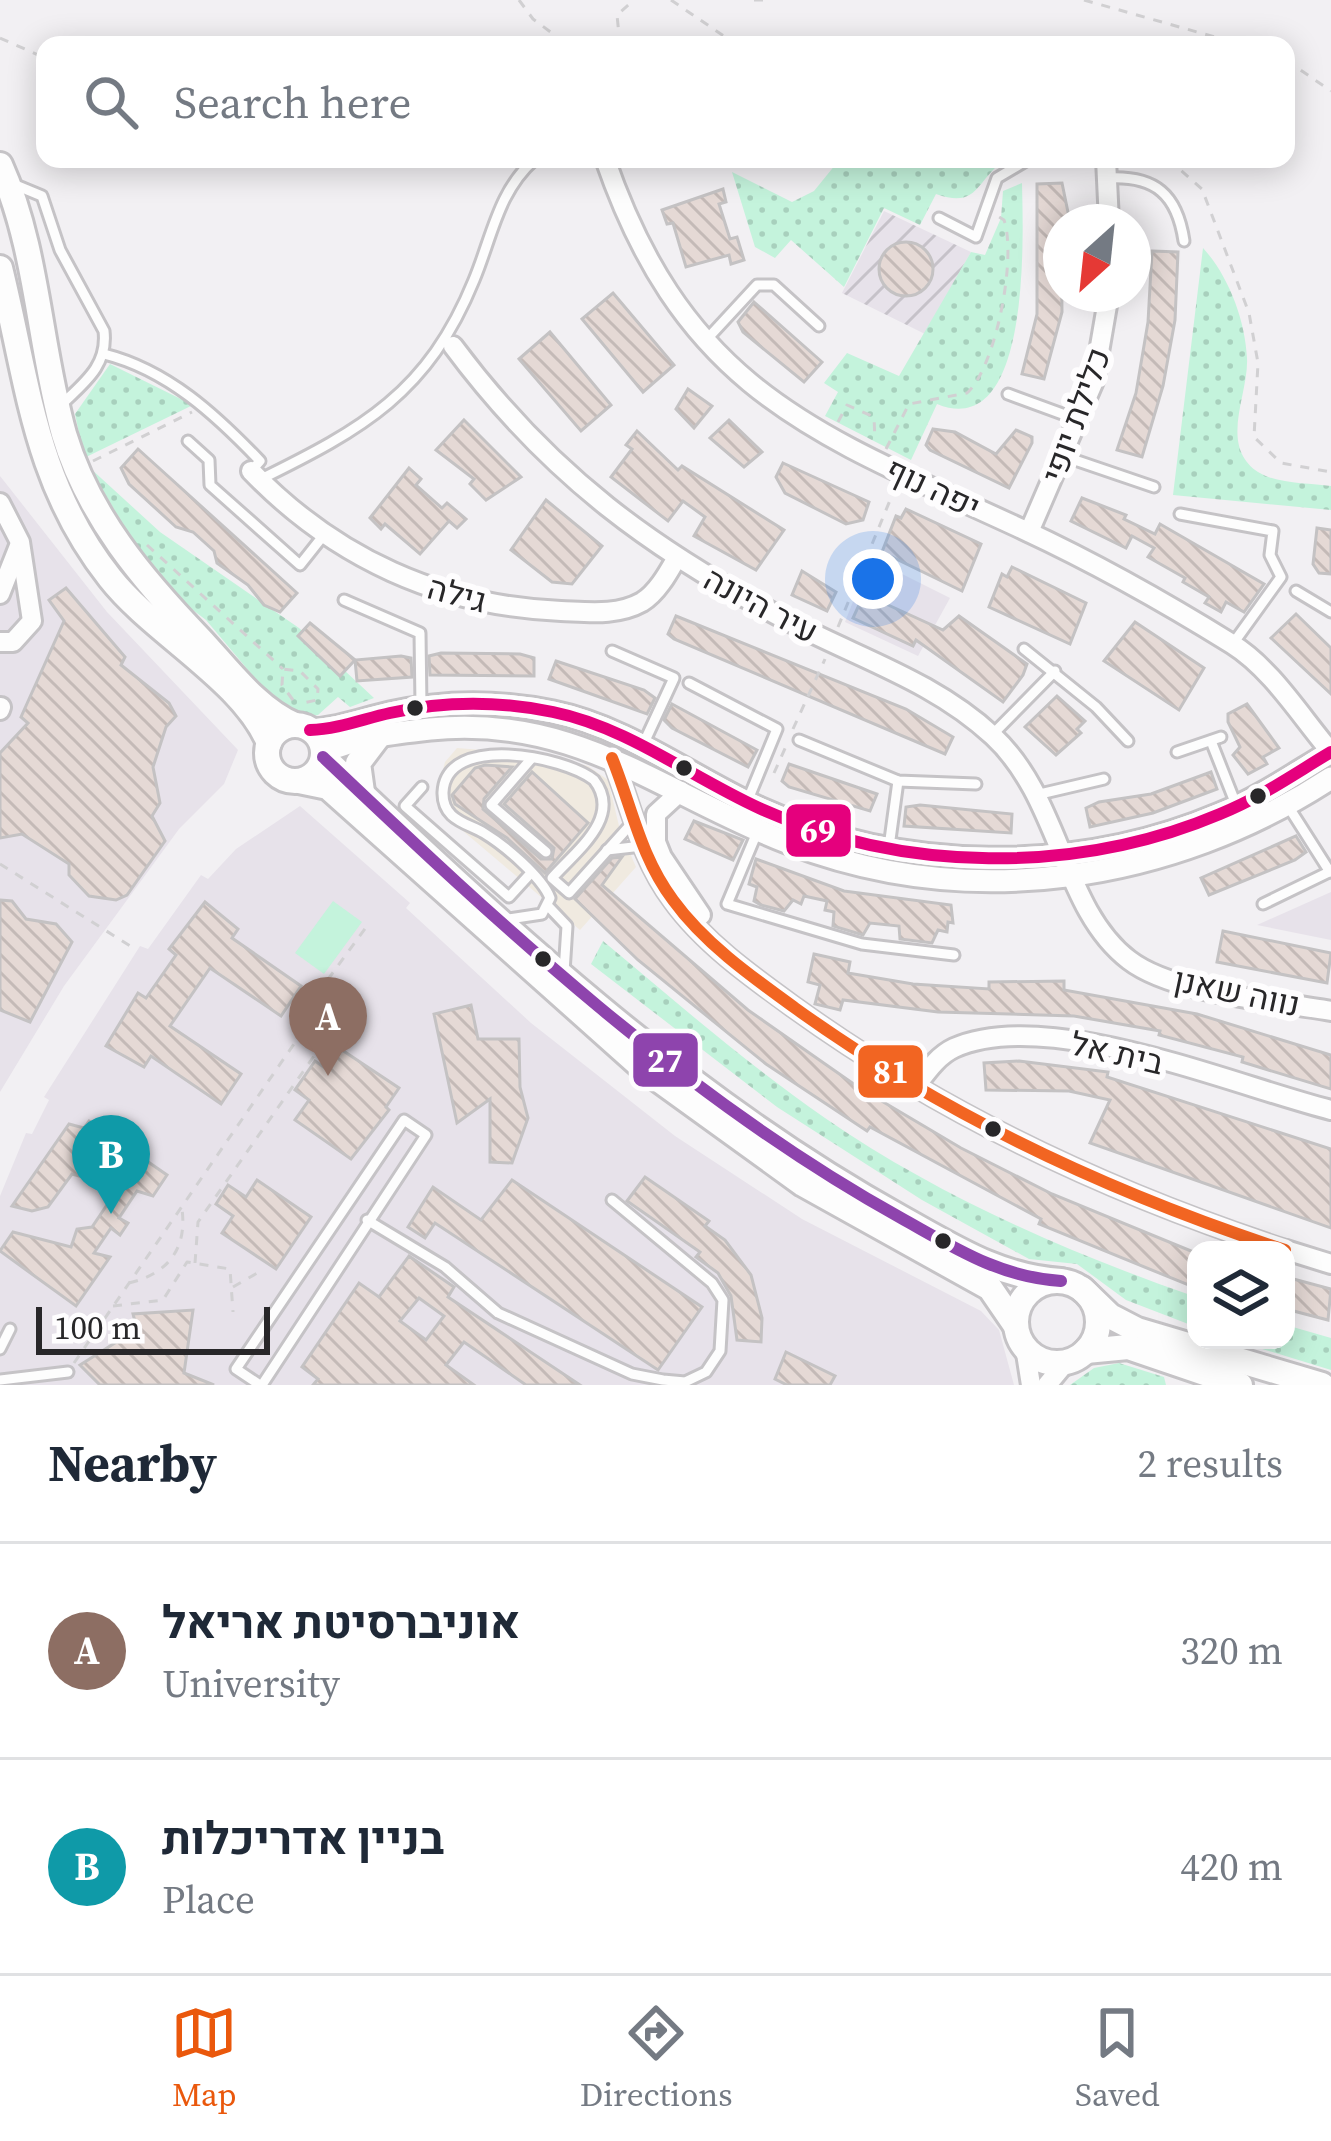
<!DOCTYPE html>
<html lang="en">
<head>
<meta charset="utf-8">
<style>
	:root { --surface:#fff; --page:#f2f2f3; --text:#1f2937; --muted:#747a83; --line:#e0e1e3; --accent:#ea580c }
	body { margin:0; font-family:"Source Serif 4",Heebo,serif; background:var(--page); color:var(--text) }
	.controls { position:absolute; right:36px; bottom:36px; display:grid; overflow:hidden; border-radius:24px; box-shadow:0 6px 30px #0003 }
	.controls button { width:108px; height:108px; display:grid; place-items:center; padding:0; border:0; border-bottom:3px solid var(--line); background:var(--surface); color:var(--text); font:60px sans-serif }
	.compass { position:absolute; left:1043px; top:204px; width:108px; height:108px; border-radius:50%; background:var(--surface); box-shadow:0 6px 30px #0003; rotate:207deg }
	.scale { position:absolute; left:36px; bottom:30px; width:234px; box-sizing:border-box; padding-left:12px; border:6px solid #282729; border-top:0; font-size:33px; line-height:42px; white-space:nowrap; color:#282729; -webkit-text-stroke:9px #fefdfe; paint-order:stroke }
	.you { position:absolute; left:873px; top:579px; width:42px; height:42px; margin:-30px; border:9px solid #fff; border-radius:50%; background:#1a73e8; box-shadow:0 0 0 18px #1a73e833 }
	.badge { display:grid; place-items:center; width:78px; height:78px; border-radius:50%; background:var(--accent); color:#fff; font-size:39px; font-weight:700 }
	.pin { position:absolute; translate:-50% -99px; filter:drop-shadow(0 3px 6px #0008) }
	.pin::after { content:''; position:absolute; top:63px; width:42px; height:36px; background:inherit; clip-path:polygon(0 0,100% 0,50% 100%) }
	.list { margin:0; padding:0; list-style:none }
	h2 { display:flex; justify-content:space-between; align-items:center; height:156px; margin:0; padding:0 48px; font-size:51px }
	h2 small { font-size:39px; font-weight:400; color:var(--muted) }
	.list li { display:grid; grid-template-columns:78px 1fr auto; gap:36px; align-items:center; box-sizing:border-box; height:216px; padding:0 48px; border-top:3px solid var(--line) }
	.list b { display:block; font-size:45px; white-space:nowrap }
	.list p { margin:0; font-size:39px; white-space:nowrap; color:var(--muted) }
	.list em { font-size:39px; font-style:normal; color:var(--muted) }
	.icon { flex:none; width:66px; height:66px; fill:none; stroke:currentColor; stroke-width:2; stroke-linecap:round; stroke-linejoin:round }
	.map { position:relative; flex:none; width:1331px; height:1385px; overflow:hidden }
	.search { position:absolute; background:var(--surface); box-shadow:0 6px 30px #0003; left:36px; right:36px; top:36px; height:132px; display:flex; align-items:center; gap:30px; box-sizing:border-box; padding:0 42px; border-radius:24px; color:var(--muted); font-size:45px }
	.sheet { height:588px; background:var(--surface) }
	nav { display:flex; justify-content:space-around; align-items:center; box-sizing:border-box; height:168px; border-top:3px solid var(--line); background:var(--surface); font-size:33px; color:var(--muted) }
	nav a { display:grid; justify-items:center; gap:6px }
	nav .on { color:var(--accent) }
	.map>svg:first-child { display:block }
	.commercial { fill:#f0eae0 }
	.industrial { fill:url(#industrial-furrows) }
	.built { fill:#e7e2ea }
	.green { fill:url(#green-dots) }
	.pitch { fill:#c4f3dc }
	.building { fill:url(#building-back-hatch); stroke:#c4c2c3; stroke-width:3; fill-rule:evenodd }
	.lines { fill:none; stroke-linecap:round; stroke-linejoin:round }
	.service-casing { stroke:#c5c3c6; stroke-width:15 }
	.minor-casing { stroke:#c5c3c6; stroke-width:24 }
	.tertiary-casing { stroke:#c5c3c6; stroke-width:27 }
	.secondary-casing { stroke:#c5c3c6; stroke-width:30 }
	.path { stroke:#d1d0d2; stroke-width:3; stroke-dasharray:9 9; stroke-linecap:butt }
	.service { stroke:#fdfdfd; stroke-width:9 }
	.minor { stroke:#fdfdfd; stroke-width:18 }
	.tertiary { stroke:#fdfdfd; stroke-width:21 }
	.secondary { stroke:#fdfdfd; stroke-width:24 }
	.bus-1-casing { stroke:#fefdfe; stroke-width:21 }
	.bus-2-casing { stroke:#fefdfe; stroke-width:21 }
	.bus-3-casing { stroke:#fefdfe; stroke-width:21 }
	.bus-1 { stroke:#e5007d; stroke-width:12 }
	.bus-2 { stroke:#8e44ad; stroke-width:12 }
	.bus-3 { stroke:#f26522; stroke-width:12 }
	.bus-dot { fill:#282729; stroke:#fefdfe; stroke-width:4.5 }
	.labels { text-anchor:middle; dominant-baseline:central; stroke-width:12; stroke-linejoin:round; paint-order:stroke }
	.street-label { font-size:33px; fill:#282729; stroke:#fefdfe }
	.line-badge { stroke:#fefdfe; stroke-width:4.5 }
	.badge-label { font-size:33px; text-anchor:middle; font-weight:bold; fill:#fff }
</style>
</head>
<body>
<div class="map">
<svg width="1331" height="1385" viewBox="0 0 1331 1385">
	<defs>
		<pattern id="industrial-furrows" width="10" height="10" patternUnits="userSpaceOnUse" patternTransform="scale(3)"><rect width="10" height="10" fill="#e7e2ea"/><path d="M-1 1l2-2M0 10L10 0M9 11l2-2" fill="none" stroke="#c6c2c9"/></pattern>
		<pattern id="green-dots" width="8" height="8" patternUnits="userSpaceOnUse" patternTransform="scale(3)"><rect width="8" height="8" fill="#c4f3dc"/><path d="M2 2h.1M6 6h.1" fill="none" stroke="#a8d0bd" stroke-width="1.8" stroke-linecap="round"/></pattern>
		<pattern id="building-back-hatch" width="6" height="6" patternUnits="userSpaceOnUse" patternTransform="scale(3)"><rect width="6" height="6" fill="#e5d9d5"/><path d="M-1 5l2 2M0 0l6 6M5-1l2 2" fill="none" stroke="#c4bab7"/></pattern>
	</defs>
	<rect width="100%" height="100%" fill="#f2f0f3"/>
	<polygon class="commercial" points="457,748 545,755 588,766 608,780 620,830 636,867 580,930 450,820 439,786 445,762"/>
	<polygon class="industrial" points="884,211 971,252 925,334 842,293"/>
	<g class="built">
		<polygon points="0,476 107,612 238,750 224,784 179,829 64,986 0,1092"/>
		<polygon points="870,558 950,598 918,656 845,622"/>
		<polygon points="300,806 410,903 406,908 531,1023 675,1136 802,1219 981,1311 999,1330 1014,1385 0,1385 0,1196 26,1133 32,1134 49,1100 44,1097 140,946 148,949 201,875 208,879 236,849"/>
		<polygon points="1331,892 1331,940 1257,925"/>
	</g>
	<g class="green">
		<path d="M840 159H1005C975 182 978 209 936 194L920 225 884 208 844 287 791 240 775 258 755 247 732 172 792 202 814 191Z"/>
		<path d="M1022 183C1023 234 1032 443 937 404L911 460 825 416 838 392 824 383 847 353 899 376 971 252 985 255 1001 218 1003 191Z"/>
		<path d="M1203 248C1228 275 1245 319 1247 358 1249 395 1218 445 1258 472 1277 484 1309 483 1331 486V510L1173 495Z"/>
		<polygon points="110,364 193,405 84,458 75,414"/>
		<polygon points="90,468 160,532 299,628 374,698 350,707 338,697 318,715 305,717 269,695 206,620 173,595 147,566"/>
		<path d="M603 941C676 1002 747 1064 825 1118 936 1195 1069 1253 1196 1297V1327L1126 1300 1077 1264 1029 1259 922 1200 777 1107 591 964Z"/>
		<polygon points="1286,1325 1331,1338 1331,1370 1233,1340 1286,1340"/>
		<polygon points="1119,1363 1164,1377 1166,1385 1070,1385 1094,1368"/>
	</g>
	<polygon class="pitch" points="333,901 362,922 324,974 295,953"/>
	<g class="building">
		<polygon points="1062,183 1070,222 1061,222 1062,312 1044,379 1022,374 1037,314 1037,184"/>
		<polygon points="723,189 726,202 719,204 730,239 737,237 744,260 731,264 729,255 686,267 673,223 667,224 662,210"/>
		<circle cx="906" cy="269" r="27"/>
		<polygon points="1152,251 1178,252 1175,320 1163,386 1142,457 1117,450 1136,393 1148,322"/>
		<polygon points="613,293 674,365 643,392 582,319"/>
		<polygon points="754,302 822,362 804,382 743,332 738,322"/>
		<polygon points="550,332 611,405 581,431 519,359"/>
		<polygon points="688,389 712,406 694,428 676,409"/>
		<polygon points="464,420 521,477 486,500 470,484 474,479 436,450"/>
		<polygon points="729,420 762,452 744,467 710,438"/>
		<polygon points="933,429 955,432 996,454 1016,430 1032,437 1032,443 1009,488 930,450 926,445"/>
		<polygon points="637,431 678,470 682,466 784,530 756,570 694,536 705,517 683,501 668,521 611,477 632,449 626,445"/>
		<polygon points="138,449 297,593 280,612 264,605 248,585 217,563 214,551 193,532 176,527 129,484 121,468"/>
		<polygon points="783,463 869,502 863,520 846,524 785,493 776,477"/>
		<polygon points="409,468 421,479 416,485 442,508 447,503 466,519 457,528 449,521 420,554 385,524 381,529 370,518"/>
		<polygon points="1082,498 1126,515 1124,519 1155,534 1160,524 1264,584 1244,612 1226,602 1221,612 1205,603 1209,597 1183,582 1185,578 1148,557 1154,548 1132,536 1126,548 1071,521"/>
		<polygon points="546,500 602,546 572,584 552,582 511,550"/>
		<polygon points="906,509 981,544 962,591 882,552 896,516 901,518"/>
		<polygon points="1317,528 1331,530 1331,574 1319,573 1313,564"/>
		<polygon points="1012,567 1086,603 1070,644 989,607 1002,574 1007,577"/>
		<polygon points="802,571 836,592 827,611 792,595"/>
		<polygon points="66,588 125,657 121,665 169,703 176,716 166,727 153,767 160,803 152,816 165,841 127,895 116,900 89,896 69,875 69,864 22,834 0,838 0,753 28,723 21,717 64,621 49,600"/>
		<polygon points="864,594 943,630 959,616 1027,664 1023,675 1003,702 916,640 913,646 853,618"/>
		<polygon points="1296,614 1331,648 1331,694 1271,638"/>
		<polygon points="676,616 906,709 953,737 945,754 674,639 668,634"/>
		<polygon points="1135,622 1204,668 1179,710 1104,661"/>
		<polygon points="310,623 355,660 340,676 298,636"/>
		<polygon points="441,653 520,654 534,658 534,676 430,675 429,656"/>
		<polygon points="401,656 411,658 412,677 357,681 355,660"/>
		<polygon points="556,661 644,690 655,698 647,714 549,679"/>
		<polygon points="1057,696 1085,721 1077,729 1081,733 1056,755 1025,727"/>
		<polygon points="672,704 757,750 748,767 672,728 664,720"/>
		<polygon points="1247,704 1279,748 1263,757 1267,764 1248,774 1233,755 1240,747 1228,722 1228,714"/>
		<polygon points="789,764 877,794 870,811 789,787 782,781"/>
		<polygon points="485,765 512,767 484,799 483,809 541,859 552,859 554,848 504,804 532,772 588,823 545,873 507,838 455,804 452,795 475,768"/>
		<polygon points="1211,772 1217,789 1153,813 1090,827 1086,808 1099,802 1151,794"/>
		<polygon points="920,805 1012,814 1011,833 904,826 906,807"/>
		<polygon points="694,821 743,840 733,860 685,839"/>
		<polygon points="1296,836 1306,852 1295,860 1209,895 1201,878"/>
		<polygon points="622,857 602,885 748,1010 858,1087 961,1148 1052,1194 1196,1253 1191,1286 1039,1224 1041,1219 870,1127 867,1131 766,1064 638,960 575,899 612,858"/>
		<polygon points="756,859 844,891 951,905 953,923 948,922 947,932 938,930 932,943 900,939 899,926 870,923 863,935 833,926 834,912 825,910 827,901 804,896 801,904 793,900 784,911 761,905 754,901 757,887 749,884"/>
		<polygon points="0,900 12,901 26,919 56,924 72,942 30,1022 0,1010"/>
		<polygon points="205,902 238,929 232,938 301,986 281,1016 210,968 170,1026 241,1074 221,1104 151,1056 144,1067 106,1046 138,993 146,998 176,955 169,949"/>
		<polygon points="1223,931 1331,953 1327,983 1217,962"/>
		<polygon points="814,954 850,962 848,973 913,984 989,989 989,982 1064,981 1064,990 1197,1014 1331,1055 1331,1089 1242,1062 1243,1057 1159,1035 1160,1031 1074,1016 938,1012 843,1000 840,1010 815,1004 820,985 808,982"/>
		<polygon points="471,1005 478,1039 519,1039 520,1087 528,1118 512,1163 490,1162 490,1099 457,1123 434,1014"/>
		<polygon points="342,1050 399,1088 386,1107 389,1110 351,1159 295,1120 309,1100 295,1090 315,1061 328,1070"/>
		<polygon points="1019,1061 1108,1072 1107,1077 1331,1149 1331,1228 1090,1143 1110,1100 1069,1091 986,1090 984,1063"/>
		<polygon points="89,1121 167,1175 153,1196 137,1191 119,1218 128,1223 120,1235 111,1228 94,1253 110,1257 76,1306 0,1251 13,1232 71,1247 77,1229 92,1227 119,1187 72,1174 48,1207 32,1211 12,1206 69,1124 84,1128"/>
		<polygon points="645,1177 709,1221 705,1226 725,1240 751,1275 762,1318 761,1342 737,1340 731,1296 718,1273 696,1257 700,1252 627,1201"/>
		<polygon points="257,1180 311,1217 276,1269 222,1233 233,1216 216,1204 228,1185 246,1197"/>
		<polygon points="512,1180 702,1307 658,1370 435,1223 425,1238 408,1227 433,1187 481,1220"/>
		<path d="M409 1256 454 1287 448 1297 580 1385H526L464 1342 446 1365 474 1385H313L318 1379 302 1367 359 1283 379 1297ZM419 1298 444 1316 426 1340 400 1321Z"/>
		<polygon points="1286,1277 1331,1289 1328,1320 1286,1309"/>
		<polygon points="193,1310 184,1373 214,1385 100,1385 80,1365 137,1329 133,1314"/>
		<polygon points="786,1352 835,1376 830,1385 787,1385 775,1379"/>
	</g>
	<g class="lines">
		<g class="service-casing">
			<g id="service">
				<path d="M1109 178C1155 176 1177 194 1184 241"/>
				<path d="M13 184 42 196 60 250 104 331C108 365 85 382 62 404"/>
				<polyline points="939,218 976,237 997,178 1029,159"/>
				<polyline points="708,338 757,285 774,285 819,326"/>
				<path d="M104 354C168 370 216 415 260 461L251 471"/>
				<polyline points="1008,394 1076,419"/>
				<polyline points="188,441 209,460 210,485 300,565 323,536"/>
				<polyline points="1066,457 1154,487"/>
				<path d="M259 480C363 429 428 393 474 280 492 237 498 191 535 159"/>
				<polyline points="1180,514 1273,531 1270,555 1281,577 1232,645"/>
				<polyline points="1296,591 1331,612"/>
				<polyline points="344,600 420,633 421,706"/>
				<polyline points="1024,649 1096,707 1128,741"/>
				<polyline points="612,651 674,678 642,747"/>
				<polyline points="689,683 777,729 747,802"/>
				<polyline points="992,735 1055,671"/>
				<polyline points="799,740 898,781 976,784"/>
				<polyline points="1211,741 1237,807"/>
				<polyline points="1177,752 1221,737"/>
				<polyline points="531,759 491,805 546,852"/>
				<polyline points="422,787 405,806 509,897 530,874"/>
				<polyline points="1040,794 1104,779"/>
				<polyline points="1288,806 1330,872"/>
				<polyline points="758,830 727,904 862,944 954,955"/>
				<polyline points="889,847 898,781"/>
				<polyline points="607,850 642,846"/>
				<polyline points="1263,904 1331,871"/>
				<polyline points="548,906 567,926 564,972"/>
				<path d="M509 919 542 914 550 898C542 877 504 845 484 833 467 823 442 820 443 792 446 733 564 756 594 780 623 817 576 851 552 878L569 893 632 823"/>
				<polyline points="367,1220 445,1267 498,1313 632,1374 663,1380 685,1382 706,1372 720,1351 723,1300 712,1283 612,1200"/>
				<polyline points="0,1349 10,1329"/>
				<polyline points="0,1380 68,1372"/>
				<polyline points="260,1385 236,1369 404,1120 426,1135 262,1385"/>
			</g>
		</g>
		<g class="minor-casing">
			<g id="minor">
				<path d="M605 159C686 393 817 434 1024 530 1095 563 1166 603 1232 644 1272 669 1301 717 1331 752"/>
				<polyline points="1106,159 1109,222"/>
				<path d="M453 346C549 475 654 552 796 625 864 660 936 683 993 736 1061 799 1062 909 1129 960 1173 994 1275 1001 1331 1011"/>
				<path d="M251 471C335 558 440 606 561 611 588 612 617 616 642 602 657 593 668 573 676 559"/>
				<polyline points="0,503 20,542 32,621 13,642 0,642"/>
				<polyline points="1029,532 1094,381 1109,294"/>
				<polyline points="0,594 19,546"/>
				<polyline points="0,710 1,707"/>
				<path d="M612 758C632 807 640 856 673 900 704 943 752 977 795 1008 945 1116 1110 1193 1285 1250"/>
				<polyline points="681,791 656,814 656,842 662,857 701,915"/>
				<path d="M915 1087C926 1073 937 1056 954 1048 1047 1006 1235 1086 1331 1110"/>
				<polyline points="1286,1250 1331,1264"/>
				<polyline points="1025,1347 1031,1385"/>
				<polyline points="1047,1385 1066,1362"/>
			</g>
		</g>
		<g class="tertiary-casing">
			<g id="tertiary">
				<path d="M310 730C338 729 363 719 390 713 443 701 500 701 553 712 627 727 691 777 759 808 901 873 1076 875 1220 814 1260 798 1294 774 1331 752"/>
				<path d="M324 752C358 737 393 733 430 729 576 714 662 794 789 843 970 913 1172 882 1331 778"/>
			</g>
		</g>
		<g class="secondary-casing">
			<g id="secondary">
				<path d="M0 165C38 249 39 346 64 434 88 515 143 580 200 639 228 669 258 710 295 725"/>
				<path d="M0 268C28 381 34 482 110 578 153 633 243 680 269 743"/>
				<circle cx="295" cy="753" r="28"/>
				<path d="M323 757C501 926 686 1099 901 1218 955 1248 999 1277 1061 1281"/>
				<polyline points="299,781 328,787 644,1069 803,1184 990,1288 1016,1326"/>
				<polyline points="362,792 358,763 380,734"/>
				<circle cx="1057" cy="1322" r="41"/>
				<polyline points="1082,1289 1110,1316 1137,1330 1322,1385"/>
				<polyline points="1086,1351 1128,1347 1240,1385"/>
			</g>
		</g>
		<g class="path">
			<polyline points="519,0 533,19 568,45"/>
			<polyline points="671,0 737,45"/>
			<polyline points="754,0 768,0"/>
			<polyline points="1084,0 1243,45"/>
			<polyline points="0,38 45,58"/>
			<polyline points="620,45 617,15 634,0"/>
			<polyline points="1286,60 1331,91"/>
			<polyline points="1168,159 1202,189 1249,313 1258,363 1254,437 1281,463 1331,472"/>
			<polyline points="838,422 847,405 874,417 875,440"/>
			<path d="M886 449 909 404 967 393C996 367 1017 257 1004 220L996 215"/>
			<polyline points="93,461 192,412"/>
			<polyline points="147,545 283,669"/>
			<polyline points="838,627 893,493"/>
			<polyline points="293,700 282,685 283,669 300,671 318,689 317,700 298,704"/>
			<polyline points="793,729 825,659"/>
			<polyline points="774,773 787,744"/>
			<polyline points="0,864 135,949"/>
			<polyline points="195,1263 198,1222 314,1056"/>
			<path d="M129 1283C171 1273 189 1245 181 1203"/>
			<polyline points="233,1287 259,1272"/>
			<polyline points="113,1306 163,1300 187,1262 230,1269 233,1312"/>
			<polyline points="74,1363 336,983 329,978 367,926"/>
		</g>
		<use href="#service" class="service"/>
		<use href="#minor" class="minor"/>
		<use href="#tertiary" class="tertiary"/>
		<use href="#secondary" class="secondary"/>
		<g class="bus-1-casing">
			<path id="bus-1" d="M310 730C338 729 363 719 390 713 443 701 500 701 553 712 627 727 691 777 759 808 901 873 1076 875 1220 814 1260 798 1294 774 1331 752"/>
		</g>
		<g class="bus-2-casing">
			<path id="bus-2" d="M323 757C501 926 686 1099 901 1218 955 1248 999 1277 1061 1281"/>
		</g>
		<g class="bus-3-casing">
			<path id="bus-3" d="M612 758C632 807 640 856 673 900 704 943 752 977 795 1008 945 1116 1110 1193 1285 1250"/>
		</g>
		<use href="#bus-1" class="bus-1"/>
		<use href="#bus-2" class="bus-2"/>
		<use href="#bus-3" class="bus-3"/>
	</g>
	<g class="bus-dot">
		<circle cx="415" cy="708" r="10"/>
		<circle cx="684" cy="768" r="10"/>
		<circle cx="1258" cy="796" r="10"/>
		<circle cx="543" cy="959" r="10"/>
		<circle cx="993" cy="1129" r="10"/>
		<circle cx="943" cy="1241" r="10"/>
	</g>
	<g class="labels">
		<g class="street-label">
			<text transform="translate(1076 415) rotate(-70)">כלילת יופי</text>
			<text transform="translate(933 488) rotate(25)">יפה נוף</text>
			<text transform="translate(457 594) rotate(15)">גילה</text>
			<text transform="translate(761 605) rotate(28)">עיר היונה</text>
			<text transform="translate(1237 992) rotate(12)">נווה שאנן</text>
			<text transform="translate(1117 1053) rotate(13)">בית אל</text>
		</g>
	</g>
	<g class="line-badge">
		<rect x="784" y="802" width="69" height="57" rx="12" fill="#e5007d"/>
		<rect x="631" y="1031" width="69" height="58" rx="12" fill="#8e44ad"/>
		<rect x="856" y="1043" width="69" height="57" rx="12" fill="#f26522"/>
	</g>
	<g class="badge-label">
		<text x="818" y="842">69</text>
		<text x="665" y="1072">27</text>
		<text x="891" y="1083">81</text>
	</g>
</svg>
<div class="controls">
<button><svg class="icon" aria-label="layers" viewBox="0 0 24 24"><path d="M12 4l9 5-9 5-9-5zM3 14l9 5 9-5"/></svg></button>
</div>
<svg class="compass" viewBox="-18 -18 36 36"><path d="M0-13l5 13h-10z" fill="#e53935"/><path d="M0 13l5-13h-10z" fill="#747a83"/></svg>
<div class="scale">100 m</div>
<div class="you"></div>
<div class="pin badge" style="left:328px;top:1076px;background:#8d6e63">A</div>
<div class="pin badge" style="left:111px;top:1214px;background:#0f9aa8">B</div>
<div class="search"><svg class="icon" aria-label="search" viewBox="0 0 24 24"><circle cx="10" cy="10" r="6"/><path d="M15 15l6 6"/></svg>Search here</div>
</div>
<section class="sheet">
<h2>Nearby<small>2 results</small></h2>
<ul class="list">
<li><span class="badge" style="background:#8d6e63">A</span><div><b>אוניברסיטת אריאל</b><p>University</p></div><em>320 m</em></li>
<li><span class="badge" style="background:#0f9aa8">B</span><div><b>בניין אדריכלות</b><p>Place</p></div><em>420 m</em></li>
</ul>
</section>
<nav>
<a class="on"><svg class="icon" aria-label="map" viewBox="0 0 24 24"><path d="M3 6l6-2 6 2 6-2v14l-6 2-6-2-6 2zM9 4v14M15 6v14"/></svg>Map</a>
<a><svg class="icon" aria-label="directions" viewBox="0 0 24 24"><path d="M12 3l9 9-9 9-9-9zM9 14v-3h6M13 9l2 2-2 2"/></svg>Directions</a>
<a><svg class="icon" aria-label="saved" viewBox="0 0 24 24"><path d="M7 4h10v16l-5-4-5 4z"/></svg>Saved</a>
</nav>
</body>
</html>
